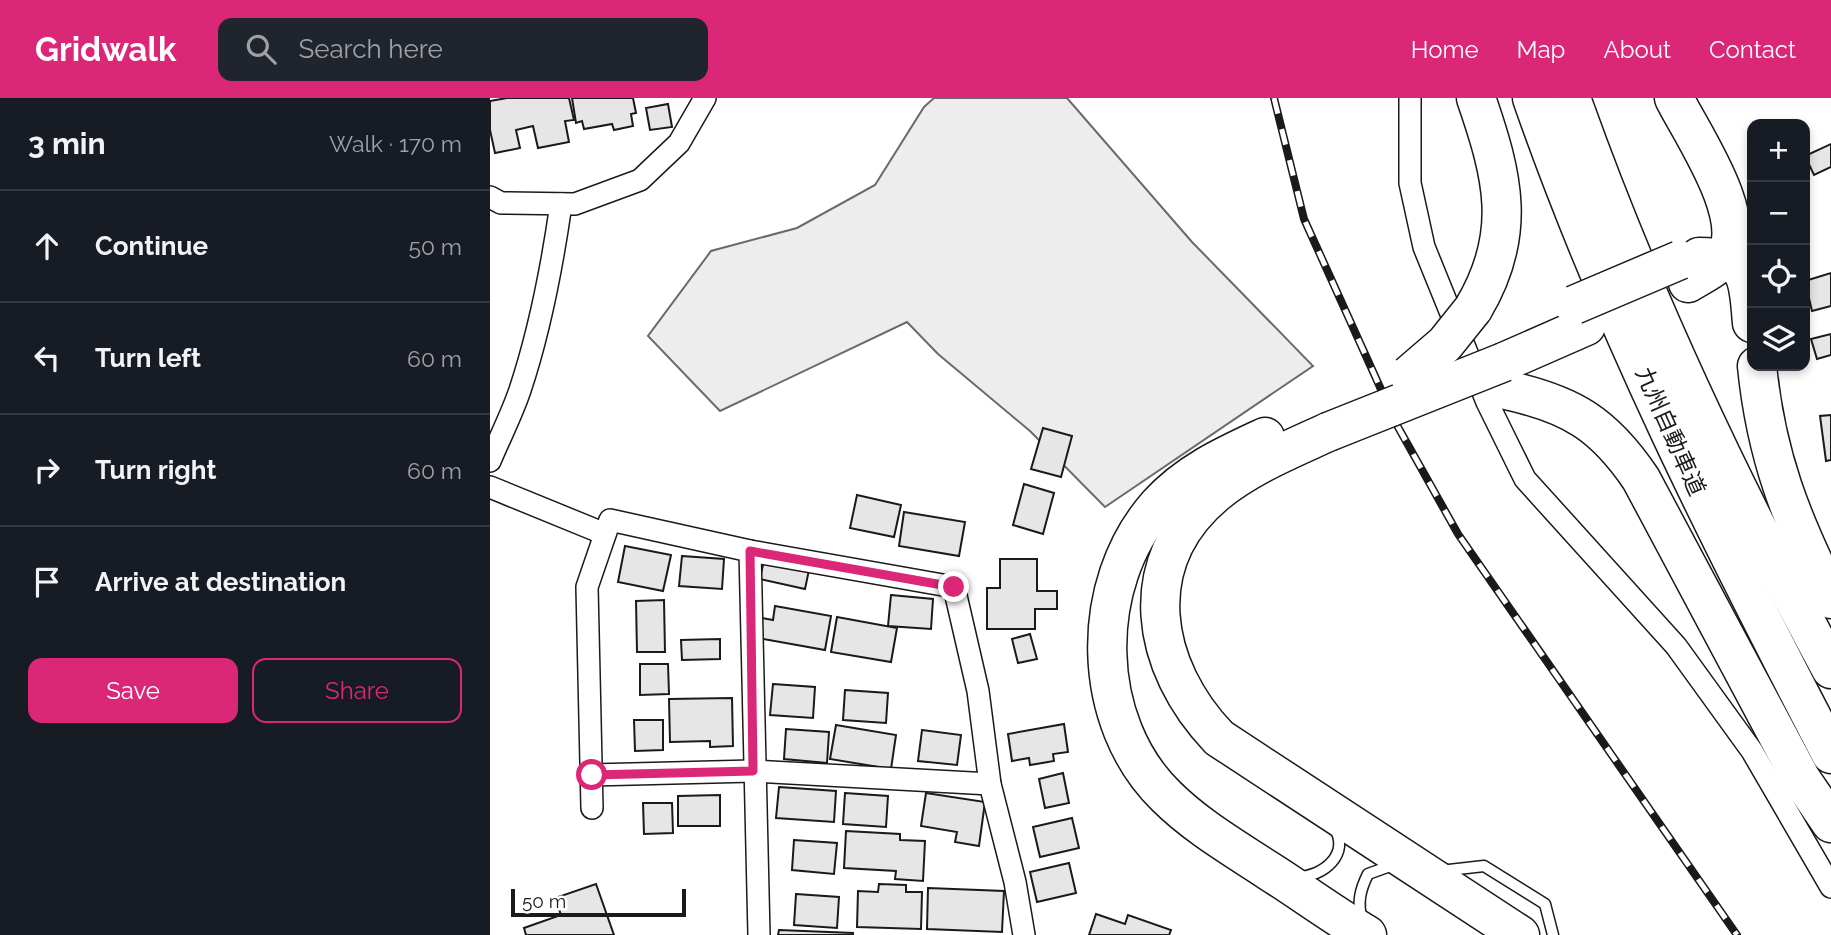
<!DOCTYPE html>
<html lang="en">
<head>
<meta charset="utf-8">
<style>
	:root { --surface:#171b24; --page:#20242c; --text:#f1f3f6; --muted:#9ea1a6; --line:#363941; --accent:#db2777 }
	body { margin:0; font-family:Raleway,"Noto Sans JP",sans-serif; background:var(--page); color:var(--text) }
	.controls { position:absolute; right:21px; top:21px; display:grid; overflow:hidden; border-radius:14px; box-shadow:0 4px 10px #0003 }
	.controls button { width:63px; height:63px; display:grid; place-items:center; padding:0; border:0; border-bottom:2px solid var(--line); background:var(--surface); color:var(--text); font:35px sans-serif }
	.scale { position:absolute; left:21px; bottom:18px; width:175px; box-sizing:border-box; padding-left:7px; border:4px solid #1a1a1a; border-top:0; font-size:19px; line-height:24px; white-space:nowrap; color:#1a1a1a; -webkit-text-stroke:5px #fff; paint-order:stroke }
	.stop { position:absolute; width:21px; height:21px; margin:-16px; border:5px solid #db2777; border-radius:50%; background:#fff }
	.stop.end { background:#db2777; border-color:#fff; box-shadow:0 2px 7px #0008 }
	.list { margin:0; padding:0; list-style:none }
	h2 { display:flex; justify-content:space-between; align-items:center; height:91px; margin:0; padding:0 28px; font-size:30px }
	h2 small { font-size:23px; font-weight:400; color:var(--muted) }
	.list li { display:grid; grid-template-columns:46px 1fr auto; gap:21px; align-items:center; box-sizing:border-box; height:112px; padding:0 28px; border-top:2px solid var(--line) }
	.list b { display:block; font-size:26px; white-space:nowrap }
	.list em { font-size:23px; font-style:normal; color:var(--muted) }
	.actions { display:flex; gap:14px; padding:21px 28px }
	.actions a { flex:1; padding:16px 0; border:2px solid var(--accent); border-radius:14px; text-align:center; font-size:24px; color:var(--accent) }
	.actions .main { background:var(--accent); color:#fff }
	.icon { flex:none; width:38px; height:38px; fill:none; stroke:currentColor; stroke-width:2; stroke-linecap:round; stroke-linejoin:round }
	.map { position:relative; flex:none; width:1341px; height:837px; overflow:hidden }
	header { display:flex; align-items:center; gap:42px; box-sizing:border-box; height:98px; padding:0 35px; background:var(--accent); color:#fff }
	header strong { font-size:33px }
	nav { display:flex; gap:38px; margin-inline-start:auto; font-size:24px }
	.search { width:490px; height:63px; background:var(--page); display:flex; align-items:center; gap:18px; box-sizing:border-box; padding:0 24px; border-radius:14px; color:var(--muted); font-size:26px }
	main { display:flex }
	aside { flex:1; background:var(--surface) }
	.map>svg:first-child { display:block }
	.built { fill:#ededed; stroke:#6a6a6a; stroke-width:2 }
	.building { fill:#e6e6e6; stroke:#1a1a1a; stroke-width:2 }
	.lines { fill:none; stroke-linecap:round; stroke-linejoin:round }
	.service-casing { stroke:#1a1a1a; stroke-width:13 }
	.minor-casing { stroke:#1a1a1a; stroke-width:24 }
	.motorway-casing { stroke:#1a1a1a; stroke-width:41 }
	.service { stroke:#fff; stroke-width:10 }
	.minor { stroke:#fff; stroke-width:21 }
	.motorway { stroke:#fff; stroke-width:38 }
	.rail-casing { stroke:#1a1a1a; stroke-width:8 }
	.rail { stroke:#fff; stroke-width:5; stroke-dasharray:16; stroke-linecap:butt }
	.motorway-bridge-casing { stroke:#1a1a1a; stroke-width:41; stroke-linecap:butt }
	.motorway-bridge { stroke:#fff; stroke-width:38 }
	.route { stroke:#db2777; stroke-width:9 }
	.labels { text-anchor:middle; dominant-baseline:central; stroke-width:5; stroke-linejoin:round; paint-order:stroke }
	.street-label { font-size:23px; fill:#1a1a1a; stroke:#fff }
</style>
</head>
<body>
<header>
<strong>Gridwalk</strong>
<div class="search"><svg class="icon" aria-label="search" viewBox="0 0 24 24"><circle cx="10" cy="10" r="6"/><path d="M15 15l6 6"/></svg>Search here</div>
<nav><a>Home</a><a>Map</a><a>About</a><a>Contact</a></nav>
</header>
<main>
<aside>
<h2>3 min<small>Walk · 170 m</small></h2>
<ul class="list">
<li><svg class="icon" aria-label="ahead" viewBox="0 0 24 24"><path d="M12 20V5M6 11l6-6 6 6"/></svg><div><b>Continue</b></div><em>50 m</em></li>
<li><svg class="icon" aria-label="left" viewBox="0 0 24 24"><path d="M17 20v-9H6M10 6l-5 5 5 5"/></svg><div><b>Turn left</b></div><em>60 m</em></li>
<li><svg class="icon" aria-label="right" viewBox="0 0 24 24"><path d="M7 20v-9h11M14 6l5 5-5 5"/></svg><div><b>Turn right</b></div><em>60 m</em></li>
<li><svg class="icon" aria-label="arrive" viewBox="0 0 24 24"><path d="M6 21V4h12l-3 4 3 4H6"/></svg><div><b>Arrive at destination</b></div></li>
</ul>
<div class="actions"><a class="main">Save</a><a>Share</a></div>
</aside>
<div class="map">
<svg width="1341" height="837" viewBox="0 0 1341 837">
	<rect width="100%" height="100%" fill="#fff"/>
	<polygon class="built" points="444,0 577,0 702,144 823,268 615,409 540,333 448,256 417,224 230,313 158,238 221,153 307,130 385,87 434,9"/>
	<g class="building">
		<polygon points="17,0 79,0 84,22 75,23 79,44 48,50 43,28 26,32 30,50 5,55 0,32 0,3"/>
		<polygon points="82,0 143,0 146,15 141,16 143,28 124,32 122,26 94,31 92,23 86,25"/>
		<polygon points="178,6 182,29 160,32 156,10"/>
		<polygon points="1341,46 1341,69 1324,77 1315,58"/>
		<polygon points="1341,175 1341,208 1322,213 1315,183"/>
		<polygon points="1341,236 1341,257 1327,261 1321,241"/>
		<polygon points="1341,317 1341,362 1336,363 1330,318"/>
		<polygon points="553,330 582,338 571,379 541,371"/>
		<polygon points="534,386 564,395 553,436 523,427"/>
		<polygon points="367,397 411,407 404,439 360,430"/>
		<polygon points="414,414 475,424 469,458 409,448"/>
		<polygon points="135,448 181,457 173,493 128,484"/>
		<polygon points="192,458 234,461 232,491 189,488"/>
		<polygon points="510,461 547,461 547,493 567,493 567,511 545,511 545,531 497,531 497,490 510,490"/>
		<polygon points="274,462 319,472 315,491 270,481"/>
		<polygon points="401,497 443,501 441,531 398,528"/>
		<polygon points="174,502 175,554 147,554 146,503"/>
		<polygon points="285,508 341,518 335,552 268,540 272,520 283,522"/>
		<polygon points="347,519 407,530 401,564 341,554"/>
		<polygon points="540,536 547,561 528,565 522,541"/>
		<polygon points="230,541 230,561 192,562 191,542"/>
		<polygon points="150,566 178,566 179,596 150,597"/>
		<polygon points="283,586 325,589 323,620 280,617"/>
		<polygon points="355,592 398,595 396,625 353,622"/>
		<polygon points="242,600 243,648 220,649 220,643 180,644 179,601"/>
		<polygon points="144,622 173,622 173,652 145,653"/>
		<polygon points="574,626 578,654 563,656 564,663 540,667 539,660 522,663 518,636"/>
		<polygon points="346,627 406,637 401,671 340,661"/>
		<polygon points="296,631 339,634 337,665 294,661"/>
		<polygon points="432,632 471,637 467,667 428,663"/>
		<polygon points="573,675 579,705 555,710 549,681"/>
		<polygon points="289,689 346,693 344,724 286,720"/>
		<polygon points="355,695 398,698 396,729 353,726"/>
		<polygon points="436,695 495,704 489,748 465,744 467,734 431,728"/>
		<polygon points="230,697 230,728 188,728 188,698"/>
		<polygon points="153,705 182,705 183,735 154,736"/>
		<polygon points="582,720 589,750 550,759 543,729"/>
		<polygon points="356,733 410,736 410,742 435,743 433,783 405,781 406,773 354,770"/>
		<polygon points="304,742 347,745 344,776 302,772"/>
		<polygon points="579,765 586,795 547,804 540,774"/>
		<polygon points="106,786 124,837 36,837 34,830 71,817 65,800"/>
		<polygon points="389,786 416,787 416,794 432,794 431,831 367,829 368,793 388,794"/>
		<polygon points="438,790 514,793 512,834 437,831"/>
		<polygon points="306,796 349,799 347,830 304,827"/>
		<polygon points="606,816 635,826 638,817 681,832 679,837 599,837"/>
		<polygon points="289,832 363,835 363,837 288,837"/>
	</g>
	<g class="lines">
		<g class="service-casing">
			<g id="service">
				<polyline points="950,773 994,768 1055,806 1063,837"/>
				<path d="M807 779C833 779 861 756 844 729"/>
				<path d="M872 822C867 805 870 792 878 776L903 767"/>
			</g>
		</g>
		<g class="minor-casing">
			<g id="minor">
				<polyline points="920,0 920,85 934,149 997,304 1035,381 1186,548 1262,653 1341,789"/>
				<polyline points="0,99 11,105 85,106 150,82 189,45 215,0"/>
				<path d="M0 363C10 339 22 316 30 292 50 232 62 169 71 106"/>
				<polyline points="0,389 115,436"/>
				<polyline points="260,453 269,837"/>
				<polyline points="102,677 263,673 500,686"/>
				<polyline points="102,710 97,489 120,422 260,453 464,489 488,593 500,686 525,784 534,837"/>
			</g>
		</g>
		<g class="motorway-casing">
			<g id="motorway">
				<path d="M1042 0C1121 227 1230 443 1341 656"/>
				<path d="M1081 0C1151 197 1241 387 1341 571"/>
				<path d="M1184 0C1202 36 1262 122 1234 160 1226 170 1210 178 1198 185"/>
				<path d="M1209 159C1261 159 1258 182 1262 225"/>
				<path d="M983 211C1028 136 1013 78 986 0"/>
				<polyline points="1014,264 1096,228"/>
				<path d="M1267 268C1276 358 1301 421 1341 501"/>
				<path d="M1016 292C1081 306 1114 326 1151 381L1311 681 1341 725"/>
				<path d="M838 334C799 352 759 368 726 395 642 465 661 569 729 640L1030 837"/>
				<path d="M775 339C736 357 698 374 668 407 598 486 600 624 676 698 706 728 744 750 779 773 812 794 843 817 877 837"/>
			</g>
		</g>
		<use href="#service" class="service"/>
		<use href="#minor" class="minor"/>
		<use href="#motorway" class="motorway"/>
		<g class="rail-casing">
			<polyline id="rail" points="784,0 814,121 908,329 968,436 1247,837"/>
		</g>
		<use href="#rail" class="rail"/>
		<g class="motorway-bridge-casing">
			<g id="motorway-bridge">
				<polyline points="1084,207 1190,162"/>
				<polyline points="919,277 955,246 983,211"/>
				<polyline points="838,334 1014,264"/>
			</g>
		</g>
		<use href="#motorway-bridge" class="motorway-bridge"/>
	</g>
	<g class="lines">
		<polyline class="route" points="102,677 263,673 260,453 464,489"/>
	</g>
	<g class="labels">
		<g class="street-label">
			<text transform="translate(1181 333) rotate(66)">九州自動車道</text>
		</g>
	</g>
</svg>
<div class="controls">
<button>+</button>
<button>−</button>
<button><svg class="icon" aria-label="locate" viewBox="0 0 24 24"><circle cx="12" cy="12" r="6"/><path d="M12 2v4M12 18v4M2 12h4M18 12h4"/></svg></button>
<button><svg class="icon" aria-label="layers" viewBox="0 0 24 24"><path d="M12 4l9 5-9 5-9-5zM3 14l9 5 9-5"/></svg></button>
</div>
<div class="scale">50 m</div>
<div class="stop" style="left:102px;top:677px"></div>
<div class="stop end" style="left:464px;top:489px"></div>
</div>
</main>
</body>
</html>
